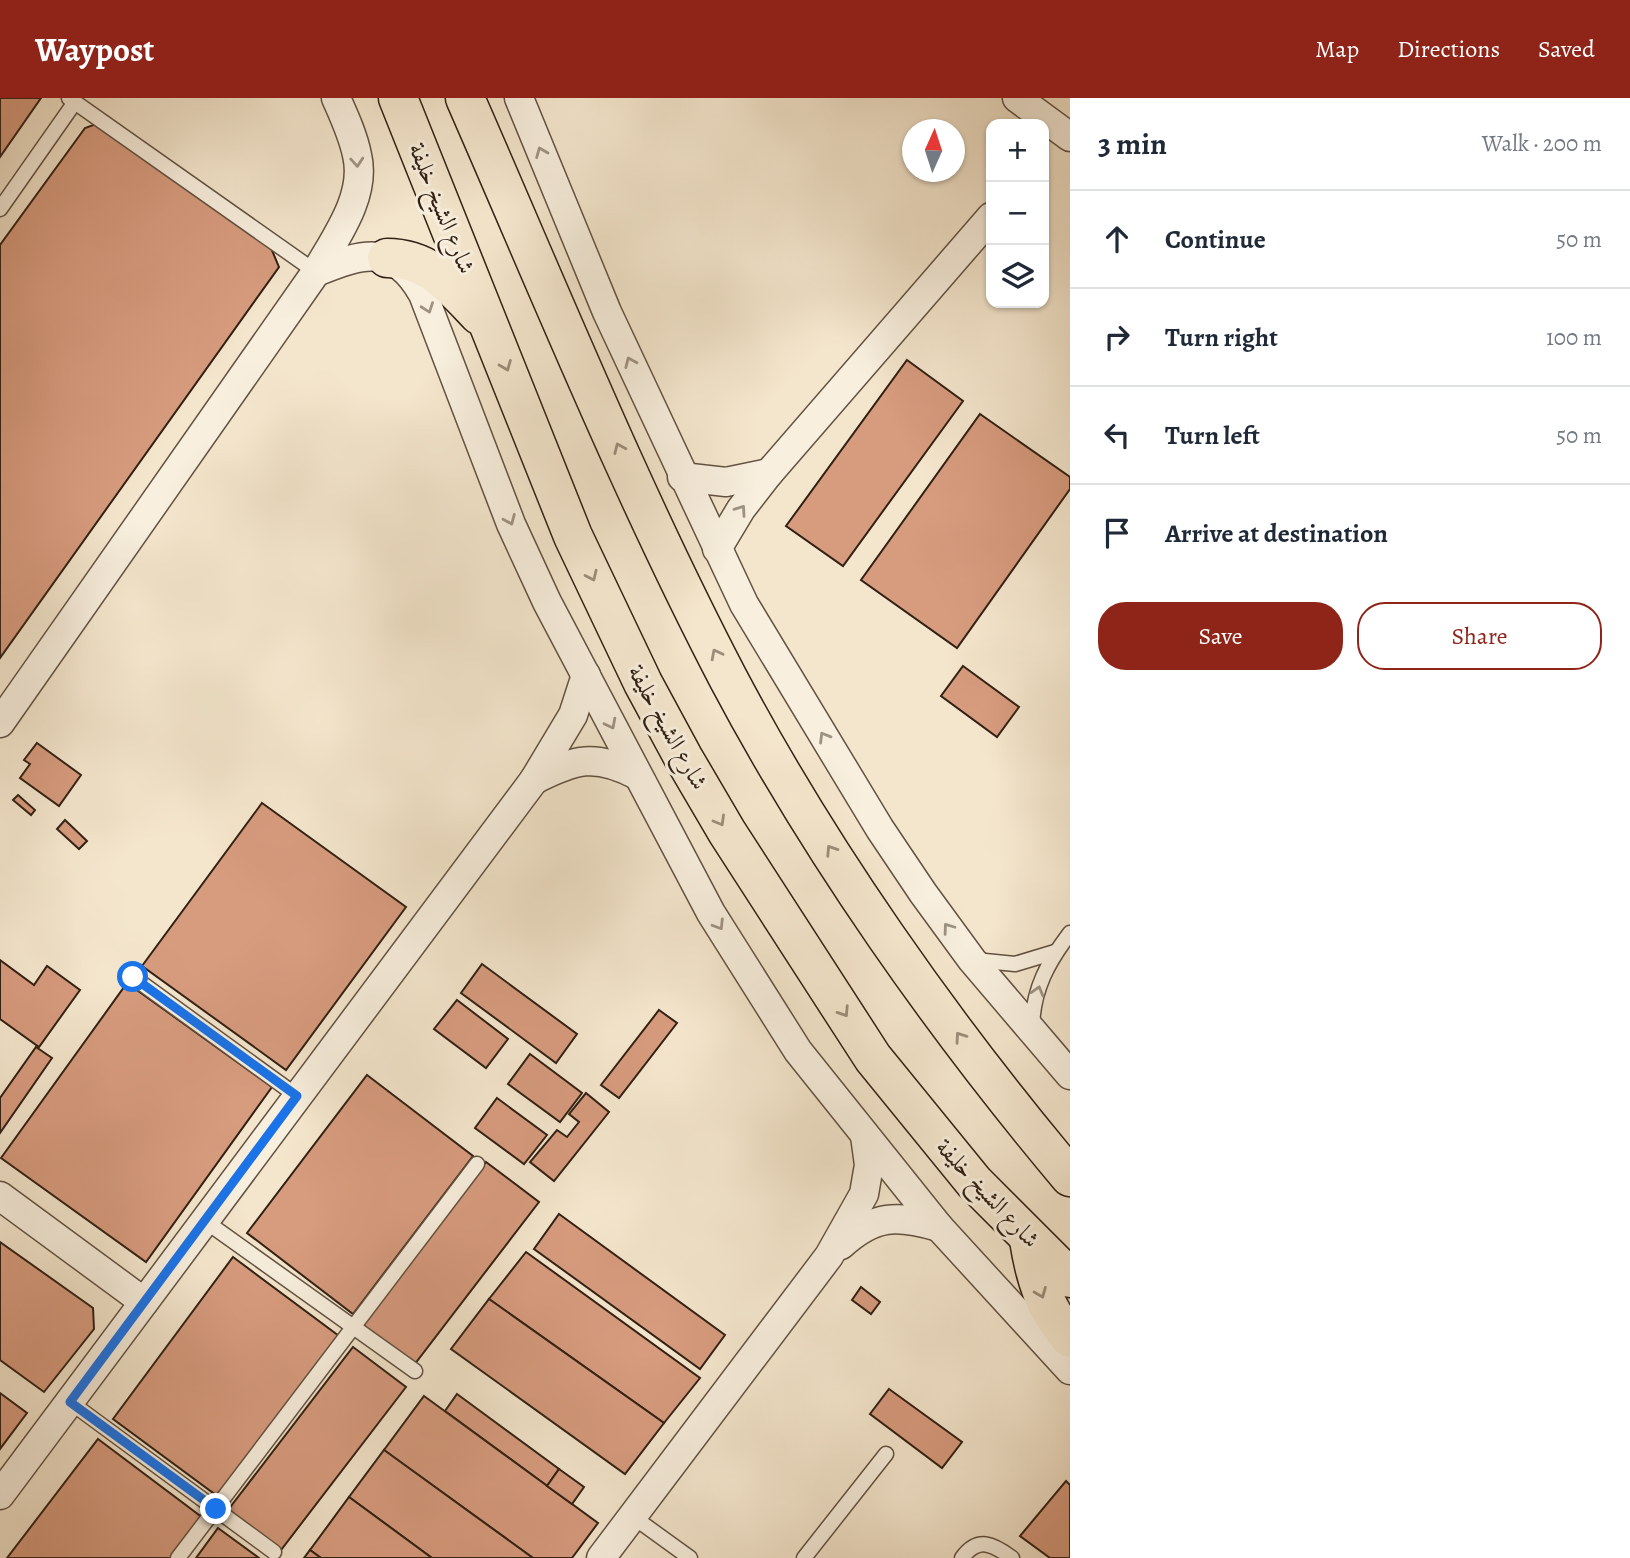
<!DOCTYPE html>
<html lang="en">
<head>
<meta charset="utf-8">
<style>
	:root { --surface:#fff; --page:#f2f2f3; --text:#1f2937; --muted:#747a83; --line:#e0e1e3; --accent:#8f2418 }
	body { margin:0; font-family:Alegreya,Amiri,serif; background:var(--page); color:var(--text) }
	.controls { position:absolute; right:21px; top:21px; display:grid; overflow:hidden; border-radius:14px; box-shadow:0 2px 5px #0004 }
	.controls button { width:63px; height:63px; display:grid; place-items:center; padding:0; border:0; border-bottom:2px solid var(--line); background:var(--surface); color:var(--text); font:35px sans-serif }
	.compass { position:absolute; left:902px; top:21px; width:63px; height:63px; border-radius:50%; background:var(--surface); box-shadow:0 2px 5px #0004; rotate:3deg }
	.stop { position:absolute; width:21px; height:21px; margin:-16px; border:5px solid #1a73e8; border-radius:50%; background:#fff }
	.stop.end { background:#1a73e8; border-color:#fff; box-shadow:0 2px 7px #0008 }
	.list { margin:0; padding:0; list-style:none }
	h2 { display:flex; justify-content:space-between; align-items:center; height:91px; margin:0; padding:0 28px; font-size:30px }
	h2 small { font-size:23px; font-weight:400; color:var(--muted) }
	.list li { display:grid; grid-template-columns:46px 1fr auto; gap:21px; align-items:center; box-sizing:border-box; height:98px; padding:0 28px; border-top:2px solid var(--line) }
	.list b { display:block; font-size:26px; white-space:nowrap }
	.list em { font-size:23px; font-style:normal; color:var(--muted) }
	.actions { display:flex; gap:14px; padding:21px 28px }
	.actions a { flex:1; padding:16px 0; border:2px solid var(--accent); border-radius:28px; text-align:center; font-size:24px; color:var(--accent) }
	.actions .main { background:var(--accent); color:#fff }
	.icon { flex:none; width:38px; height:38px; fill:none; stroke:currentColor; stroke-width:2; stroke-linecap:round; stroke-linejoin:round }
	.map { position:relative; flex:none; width:1070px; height:1460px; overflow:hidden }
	header { display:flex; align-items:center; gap:42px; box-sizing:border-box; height:98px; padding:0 35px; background:var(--accent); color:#fff }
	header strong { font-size:33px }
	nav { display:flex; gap:38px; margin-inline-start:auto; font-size:24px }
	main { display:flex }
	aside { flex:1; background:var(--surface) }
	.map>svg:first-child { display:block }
	.building { fill:#d79b7e; stroke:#312014; stroke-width:2 }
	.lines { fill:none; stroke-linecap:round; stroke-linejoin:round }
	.lane-casing { stroke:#625242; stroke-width:17 }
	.street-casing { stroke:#625242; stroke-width:31 }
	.highway-casing { stroke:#312014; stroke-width:41 }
	.lane { stroke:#f8efde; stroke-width:14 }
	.street { stroke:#f8efde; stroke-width:28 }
	.highway { stroke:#f4e6cd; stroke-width:38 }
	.oneway { stroke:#9e9283 }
	.oneway2 { stroke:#9c8d7a }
	.route { stroke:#1a73e8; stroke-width:9 }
	.labels { text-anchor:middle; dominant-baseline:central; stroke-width:6; stroke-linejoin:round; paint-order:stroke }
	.street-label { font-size:24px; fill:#312014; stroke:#f8efde }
</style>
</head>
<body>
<header>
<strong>Waypost</strong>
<nav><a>Map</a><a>Directions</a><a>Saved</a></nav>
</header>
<main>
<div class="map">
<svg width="1070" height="1460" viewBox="0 0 1070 1460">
	<rect width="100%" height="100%" fill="#f4e6cd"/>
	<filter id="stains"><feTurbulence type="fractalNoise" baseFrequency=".00286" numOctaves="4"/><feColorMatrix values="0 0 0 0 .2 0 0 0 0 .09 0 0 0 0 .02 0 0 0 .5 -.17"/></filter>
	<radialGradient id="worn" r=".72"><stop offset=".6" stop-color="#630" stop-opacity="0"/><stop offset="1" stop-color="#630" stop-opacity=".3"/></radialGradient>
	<g class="building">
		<polygon points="0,0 41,0 0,59"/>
		<polygon points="96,26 271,150 279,169 0,560 0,147 85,30"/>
		<polygon points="907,262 963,303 843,468 786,428"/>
		<polygon points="980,316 1070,379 1070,391 957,550 861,482"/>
		<polygon points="963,568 1019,609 997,639 941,598"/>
		<polygon points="37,645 81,677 59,708 20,680 30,666 24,662"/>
		<polygon points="18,697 35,712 31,717 13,702"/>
		<polygon points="262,705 406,809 286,972 142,868"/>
		<polygon points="65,722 87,743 79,751 57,731"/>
		<polygon points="0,862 34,887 47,868 80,892 39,949 0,921"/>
		<polygon points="482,866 577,936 556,965 461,895"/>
		<polygon points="127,885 272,989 146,1164 1,1060"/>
		<polygon points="457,902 508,941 486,970 434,931"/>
		<polygon points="659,912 677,925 619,1000 601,987"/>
		<polygon points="36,949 52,960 0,1035 0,1000"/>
		<polygon points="530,956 582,995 560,1024 508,986"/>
		<polygon points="367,977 473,1058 353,1216 247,1135"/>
		<polygon points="586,995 609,1014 554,1083 530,1064 557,1032 567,1039 579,1024 569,1016"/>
		<polygon points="497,1000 547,1037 524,1066 475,1030"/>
		<polygon points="486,1064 539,1104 414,1267 362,1228"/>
		<polygon points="559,1116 725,1237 700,1271 534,1151"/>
		<polygon points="0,1144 93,1210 94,1231 44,1294 0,1262"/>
		<polygon points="526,1154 700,1280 664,1325 489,1201"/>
		<polygon points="233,1159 339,1238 220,1400 113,1321"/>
		<polygon points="861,1189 880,1204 871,1216 852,1202"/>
		<polygon points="489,1201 664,1325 625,1376 451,1251"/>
		<polygon points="353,1249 406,1289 281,1452 228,1412"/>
		<polygon points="889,1291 962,1344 942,1370 870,1316"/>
		<polygon points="0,1295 27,1315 0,1351"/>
		<polygon points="457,1296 559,1371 547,1388 445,1313"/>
		<polygon points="424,1298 598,1425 572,1460 533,1460 384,1352"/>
		<polygon points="98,1341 203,1420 172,1460 7,1460"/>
		<polygon points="384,1352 533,1460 432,1460 349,1399"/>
		<polygon points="559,1371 584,1389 572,1406 547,1388"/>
		<polygon points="1066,1383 1070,1387 1070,1460 1050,1460 1020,1438"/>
		<polygon points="349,1399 432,1460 321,1460 310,1452"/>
		<polygon points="218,1430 259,1460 196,1460"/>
		<polygon points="310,1452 321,1460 304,1460"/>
	</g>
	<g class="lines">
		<g class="lane-casing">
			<g id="lane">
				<polyline points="69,0 316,174"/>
				<polyline points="0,111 75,4"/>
				<polyline points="975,862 1015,866 1055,854"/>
				<polyline points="133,879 297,998"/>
				<path d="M1032 929C1033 891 1048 864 1070 835"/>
				<polyline points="205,1123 415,1273"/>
				<polyline points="70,1304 274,1454"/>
				<polyline points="632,1418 690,1460"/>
				<polyline points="178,1460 477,1066"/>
				<polyline points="804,1460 886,1356"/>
				<path d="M962 1460C978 1438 993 1446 1012 1460"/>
			</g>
		</g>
		<g class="street-casing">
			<g id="street">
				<polyline points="519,0 607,214 744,506 880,731 923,795 972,862 1070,977"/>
				<polyline points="1017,0 1070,39"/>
				<path d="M316 174C363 155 394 145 423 196L511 426 547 504 711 815 798 953 939 1129 1070 1272"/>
				<polyline points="682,379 726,384 769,375"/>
				<polyline points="717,451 741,411 769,375 991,119"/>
				<path d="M0 625 316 174C335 140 367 98 357 57 353 37 344 18 336 0"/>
				<path d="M534 682C575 661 595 655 637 677"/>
				<polyline points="0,1098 144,1204"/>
				<path d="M841 1147C875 1116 897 1117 939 1129"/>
				<polyline points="0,1397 534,682 573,617 586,577"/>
				<polyline points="601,1460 829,1158 864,1096 869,1067 865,1038"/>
			</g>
		</g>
		<g class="highway-casing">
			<g id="highway">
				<polyline points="398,0 573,438 643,585 683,659 727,734 873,960 974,1084 1070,1180"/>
				<path d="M465 0C550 194 630 392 728 580 820 754 943 928 1070 1079"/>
				<path d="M387 160C429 160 451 188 479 217"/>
				<path d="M1029 1142C1035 1180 1044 1210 1070 1240"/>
			</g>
		</g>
		<use href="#lane" class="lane"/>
		<use href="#street" class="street"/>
		<use href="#highway" class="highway"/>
	</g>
	<defs><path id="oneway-chevron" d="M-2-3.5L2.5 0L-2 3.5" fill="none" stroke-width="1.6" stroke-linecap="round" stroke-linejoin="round" transform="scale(1.75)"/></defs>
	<g class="oneway">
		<use href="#oneway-chevron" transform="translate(541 54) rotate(-112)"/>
		<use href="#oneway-chevron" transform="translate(357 64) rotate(86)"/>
		<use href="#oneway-chevron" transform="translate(428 210) rotate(70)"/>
		<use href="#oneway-chevron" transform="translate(630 264) rotate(-114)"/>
		<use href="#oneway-chevron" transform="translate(741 412) rotate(-55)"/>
		<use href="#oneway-chevron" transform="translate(510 422) rotate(67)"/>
		<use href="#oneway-chevron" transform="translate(611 626) rotate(63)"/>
		<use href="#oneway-chevron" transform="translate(824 639) rotate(-121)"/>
		<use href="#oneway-chevron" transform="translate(719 827) rotate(58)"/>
		<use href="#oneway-chevron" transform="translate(948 830) rotate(-126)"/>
		<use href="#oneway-chevron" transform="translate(1038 893) rotate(-74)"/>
	</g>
	<g class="oneway2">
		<use href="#oneway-chevron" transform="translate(506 268) rotate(68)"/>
		<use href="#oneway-chevron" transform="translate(619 350) rotate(-114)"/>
		<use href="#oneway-chevron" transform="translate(592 478) rotate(65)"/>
		<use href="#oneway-chevron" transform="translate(716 556) rotate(-117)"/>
		<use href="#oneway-chevron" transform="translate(720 723) rotate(60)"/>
		<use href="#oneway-chevron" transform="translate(831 752) rotate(-123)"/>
		<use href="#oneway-chevron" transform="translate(844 914) rotate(57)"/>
		<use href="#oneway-chevron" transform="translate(960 939) rotate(-125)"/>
		<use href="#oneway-chevron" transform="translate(1041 1195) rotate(68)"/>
	</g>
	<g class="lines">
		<polyline class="route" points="133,879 297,998 70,1304 216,1411"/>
	</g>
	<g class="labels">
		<g class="street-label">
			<text transform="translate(442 110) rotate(68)">شارع الشيخ خليفة</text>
			<text transform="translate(668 629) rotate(61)">شارع الشيخ خليفة</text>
			<text transform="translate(988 1095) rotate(47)">شارع الشيخ خليفة</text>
		</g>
	</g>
	<rect width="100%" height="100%" filter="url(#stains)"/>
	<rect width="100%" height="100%" fill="url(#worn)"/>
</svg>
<div class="controls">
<button>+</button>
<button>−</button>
<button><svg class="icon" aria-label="layers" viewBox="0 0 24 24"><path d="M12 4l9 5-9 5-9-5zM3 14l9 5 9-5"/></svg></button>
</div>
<svg class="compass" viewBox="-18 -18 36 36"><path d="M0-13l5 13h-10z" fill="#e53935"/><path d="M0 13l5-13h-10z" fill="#747a83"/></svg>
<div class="stop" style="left:133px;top:879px"></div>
<div class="stop end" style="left:216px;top:1411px"></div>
</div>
<aside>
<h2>3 min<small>Walk · 200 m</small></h2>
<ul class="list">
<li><svg class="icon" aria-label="ahead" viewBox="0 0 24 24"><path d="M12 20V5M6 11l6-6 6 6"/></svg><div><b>Continue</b></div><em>50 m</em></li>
<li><svg class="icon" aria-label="right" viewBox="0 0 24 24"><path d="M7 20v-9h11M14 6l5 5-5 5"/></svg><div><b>Turn right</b></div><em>100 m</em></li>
<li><svg class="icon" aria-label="left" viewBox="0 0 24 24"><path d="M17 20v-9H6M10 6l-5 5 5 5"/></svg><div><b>Turn left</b></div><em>50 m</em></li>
<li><svg class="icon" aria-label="arrive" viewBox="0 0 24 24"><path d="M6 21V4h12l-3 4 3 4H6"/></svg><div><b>Arrive at destination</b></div></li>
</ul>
<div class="actions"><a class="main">Save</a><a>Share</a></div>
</aside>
</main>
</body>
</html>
